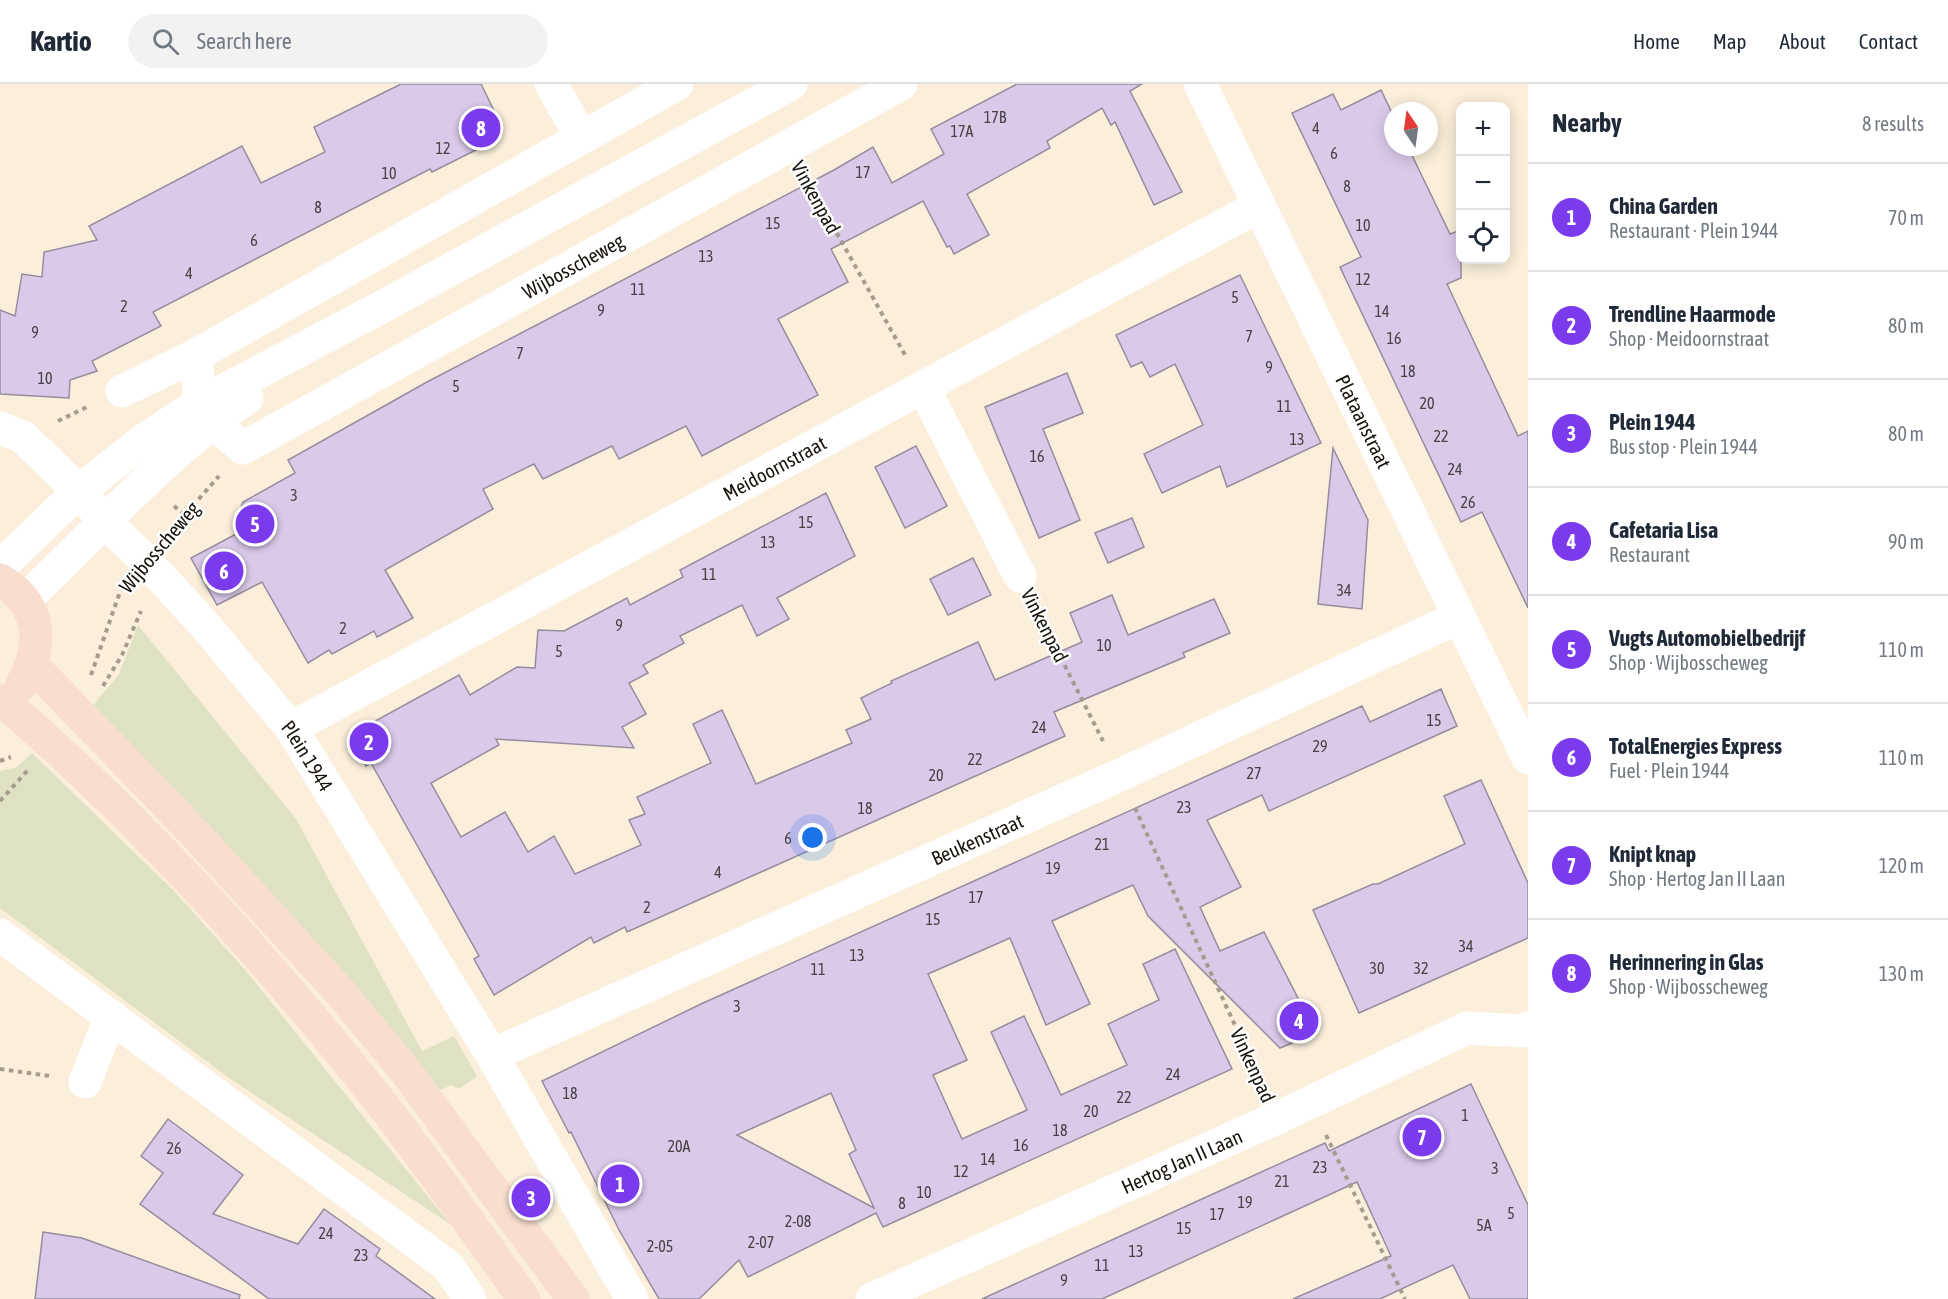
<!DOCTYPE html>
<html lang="en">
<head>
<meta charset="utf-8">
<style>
	:root { --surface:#fff; --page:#f2f2f3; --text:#1f2937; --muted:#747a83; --line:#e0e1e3; --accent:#7c3aed }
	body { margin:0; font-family:"Asap Condensed",sans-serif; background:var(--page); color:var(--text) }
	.controls { position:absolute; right:18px; top:18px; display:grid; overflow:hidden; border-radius:12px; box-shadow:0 3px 15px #0003 }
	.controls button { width:54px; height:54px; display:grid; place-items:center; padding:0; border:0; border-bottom:2px solid var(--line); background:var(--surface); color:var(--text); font:30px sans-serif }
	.compass { position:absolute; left:1384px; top:18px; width:54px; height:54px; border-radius:50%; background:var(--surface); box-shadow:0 3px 15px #0003; rotate:347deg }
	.you { position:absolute; left:813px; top:754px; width:21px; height:21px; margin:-15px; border:4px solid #fff; border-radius:50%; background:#1a73e8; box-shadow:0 0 0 9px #1a73e833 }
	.badge { display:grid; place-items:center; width:39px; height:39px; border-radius:50%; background:var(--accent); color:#fff; font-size:20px; font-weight:700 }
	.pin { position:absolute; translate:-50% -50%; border:3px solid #fff; box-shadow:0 2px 6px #0006 }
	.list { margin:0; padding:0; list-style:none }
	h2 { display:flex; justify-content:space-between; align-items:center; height:78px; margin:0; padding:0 24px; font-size:26px }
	h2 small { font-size:20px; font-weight:400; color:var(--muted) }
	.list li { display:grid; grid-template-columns:39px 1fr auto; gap:18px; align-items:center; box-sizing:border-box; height:108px; padding:0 24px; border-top:2px solid var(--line) }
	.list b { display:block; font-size:22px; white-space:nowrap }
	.list p { margin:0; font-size:20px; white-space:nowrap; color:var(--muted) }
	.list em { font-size:20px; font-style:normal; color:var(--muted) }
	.icon { flex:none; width:33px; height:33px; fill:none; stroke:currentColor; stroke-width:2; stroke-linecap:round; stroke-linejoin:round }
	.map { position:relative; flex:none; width:1528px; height:1215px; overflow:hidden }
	header { display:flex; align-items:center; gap:36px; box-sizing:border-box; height:84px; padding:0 30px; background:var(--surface); border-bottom:2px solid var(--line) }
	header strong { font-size:28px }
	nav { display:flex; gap:33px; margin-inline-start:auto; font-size:21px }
	.search { width:420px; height:54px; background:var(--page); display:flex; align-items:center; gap:15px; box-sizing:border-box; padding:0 21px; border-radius:33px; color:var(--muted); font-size:22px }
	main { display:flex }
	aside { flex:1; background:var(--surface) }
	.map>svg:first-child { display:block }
	.green { fill:#dee2c2 }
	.building { fill:#dbc9e9; stroke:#968c9e; stroke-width:1.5; fill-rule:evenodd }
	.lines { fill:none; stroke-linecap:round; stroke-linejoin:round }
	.path { stroke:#a59c8d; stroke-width:4; stroke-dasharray:4.5 4.5; stroke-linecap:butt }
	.minor { stroke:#fff; stroke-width:33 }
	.tertiary { stroke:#fff; stroke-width:33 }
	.secondary { stroke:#f9ddcf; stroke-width:33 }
	.labels { text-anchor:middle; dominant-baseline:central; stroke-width:5; stroke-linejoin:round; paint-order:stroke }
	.number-label { font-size:16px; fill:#494144 }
	.street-label { font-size:20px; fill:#18140d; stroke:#fefefe }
</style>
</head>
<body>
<header>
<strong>Kartio</strong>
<div class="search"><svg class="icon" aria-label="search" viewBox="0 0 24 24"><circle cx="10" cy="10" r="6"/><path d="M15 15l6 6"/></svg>Search here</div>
<nav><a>Home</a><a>Map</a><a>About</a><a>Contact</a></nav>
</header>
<main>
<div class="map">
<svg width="1528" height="1215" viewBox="0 0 1528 1215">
	<rect width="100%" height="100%" fill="#fbefdb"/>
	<g class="green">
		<polygon points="138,541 296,735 422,967 454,952 477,992 459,1005 451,1001 435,1009 89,626 119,590"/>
		<polygon points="32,669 175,808 247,888 450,1140 232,996 0,824 0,687 17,683"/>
	</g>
	<g class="building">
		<polygon points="401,0 481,0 502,43 498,55 432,88 430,85 153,228 161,242 92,277 97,287 70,296 69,314 0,310 0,226 15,232 22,190 42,193 44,168 97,156 89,142 242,62 261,99 325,68 314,43"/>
		<polygon points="1017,0 1142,0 1130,7 1182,108 1154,121 1115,38 1111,41 1102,24 1047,57 1050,64 967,110 989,151 954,170 950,162 947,163 923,117 831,165 848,198 778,235 818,311 702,372 686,342 619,375 612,362 543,395 534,380 483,405 493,425 385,486 413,534 377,553 374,547 332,570 329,566 308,579 262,498 217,521 191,474 238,449 236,436 243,418 295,389 288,376 427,298 834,86 873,63 892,99 944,70 931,45"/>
		<polygon points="1381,6 1393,31 1393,63 1408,63 1450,150 1461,146 1461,194 1447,200 1518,352 1528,347 1528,524 1482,428 1461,438 1340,183 1361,173 1292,29 1333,10 1341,26"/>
		<polygon points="1240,191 1321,359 1227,403 1220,382 1162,409 1144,370 1203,341 1175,280 1150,293 1142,278 1131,283 1116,251"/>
		<polygon points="1067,289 1083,329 1043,345 1080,436 1039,454 985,323"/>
		<polygon points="916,362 947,422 905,444 875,383"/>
		<polygon points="1333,364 1368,436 1362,525 1318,520"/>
		<polygon points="826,409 855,472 777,514 789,535 757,552 742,521 680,552 684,559 643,581 648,589 629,599 646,630 622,643 634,664 496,655 499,661 431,699 461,753 505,728 528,768 554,752 575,790 641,761 629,736 645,730 637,713 711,679 693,640 722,626 756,700 852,659 846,646 871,635 861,614 892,599 891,597 978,558 995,596 1082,558 1070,529 1112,511 1128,551 1214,515 1230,549 1183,569 1185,573 1054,628 1065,652 627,848 625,843 594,859 591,853 494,911 474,875 479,872 371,679 366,682 348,652 459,591 470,611 517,583 535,584 538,546 564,547 627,514 630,521 683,493 680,486"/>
		<polygon points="1132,434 1144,463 1108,479 1095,449"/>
		<polygon points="973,474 991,511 948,531 930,495"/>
		<path d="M1441 605 1457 642 1269 727 1262 711 1207 736 1241 803 1200 823 1220 867 1264 848 1316 949 1280 964 1148 832 1133 801 1052 837 1090 920 1046 941 1010 854 928 890 967 976 933 991 962 1055 1027 1026 991 948 1024 932 1061 1011 1127 981 1108 940 1159 916 1143 880 1175 865 1232 985 883 1143 876 1129 748 1193 739 1176 699 1215H659L619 1146 571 1048 569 1049 542 997 701 920 1362 622 1370 638ZM831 1009 856 1066 849 1070 874 1124 737 1051Z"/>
		<polygon points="1481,696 1528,799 1528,854 1359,929 1313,826 1373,800 1378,800 1465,760 1444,712"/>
		<polygon points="1471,1000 1528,1121 1528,1215 1470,1215 1453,1181 1380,1215 1293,1215 1391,1172 1357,1098 1102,1215 982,1215 1325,1059 1329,1067"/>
		<polygon points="168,1035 243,1091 213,1130 298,1160 324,1125 380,1165 376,1172 435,1215 269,1215 140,1120 163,1089 141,1072"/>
		<polygon points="43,1148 82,1154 240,1211 239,1215 35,1215"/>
	</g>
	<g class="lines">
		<g class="path">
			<polyline points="806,94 905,271"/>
			<polyline points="58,337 89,322"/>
			<polyline points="174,422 185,431"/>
			<polyline points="169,449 219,392"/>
			<polyline points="1036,525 1103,657"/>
			<polyline points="91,591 121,505"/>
			<polyline points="103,602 122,571 141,527"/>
			<polyline points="0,677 11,673"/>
			<polyline points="0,717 28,686"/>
			<polyline points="1135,724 1262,1000"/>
			<polyline points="0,985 50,992"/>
			<polyline points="1326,1051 1405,1215"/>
		</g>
		<g class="minor">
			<polyline points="551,0 582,54"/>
			<path id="s1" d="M1200 0 1528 674"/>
			<path id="s2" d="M196 271 200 319 212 338 243 364 901 0"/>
			<polyline points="923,303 1020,492"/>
			<polyline points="122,307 196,271 677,0"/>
			<path id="s3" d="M0 344 23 353 79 407 106 439 145 476 203 539 291 644 492 971 632 1215"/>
			<path id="s4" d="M291 644 1259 122"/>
			<polyline points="0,851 448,1182 470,1215"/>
			<path id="s5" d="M492 971 1120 691 1459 533"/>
			<polyline points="85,998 111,932"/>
			<path id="s6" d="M872 1215 1277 1034 1467 944 1523 947 1528 944"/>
		</g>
		<g class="tertiary">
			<polyline points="0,483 79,407 144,356 200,319 378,225 791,0"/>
			<path d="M24 517C96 448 165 370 247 314"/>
		</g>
		<g class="secondary">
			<path d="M0 496C42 520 44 561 22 600"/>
			<polyline points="32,581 200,755 340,908 404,985 573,1215"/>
			<path d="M3 617C139 734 262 869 374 1010 426 1076 475 1146 524 1215"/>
		</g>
	</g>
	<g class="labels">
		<g class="number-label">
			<text x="995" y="33">17B</text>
			<text x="1316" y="44">4</text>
			<text x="962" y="47">17A</text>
			<text x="443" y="64">12</text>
			<text x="1334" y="69">6</text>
			<text x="863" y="88">17</text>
			<text x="389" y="89">10</text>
			<text x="1347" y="102">8</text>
			<text x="318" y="123">8</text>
			<text x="773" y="139">15</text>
			<text x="1363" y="141">10</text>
			<text x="254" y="156">6</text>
			<text x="706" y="172">13</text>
			<text x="189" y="189">4</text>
			<text x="1363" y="195">12</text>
			<text x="638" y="205">11</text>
			<text x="1235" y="213">5</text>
			<text x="124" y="222">2</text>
			<text x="601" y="226">9</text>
			<text x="1382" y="227">14</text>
			<text x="35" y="248">9</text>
			<text x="1249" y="252">7</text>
			<text x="1394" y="254">16</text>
			<text x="520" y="269">7</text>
			<text x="1269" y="283">9</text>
			<text x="1408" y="287">18</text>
			<text x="45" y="294">10</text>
			<text x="456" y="302">5</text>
			<text x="1427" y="319">20</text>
			<text x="1284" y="322">11</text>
			<text x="1441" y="352">22</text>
			<text x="1297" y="355">13</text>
			<text x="1037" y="372">16</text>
			<text x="1455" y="385">24</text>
			<text x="294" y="411">3</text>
			<text x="1468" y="418">26</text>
			<text x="806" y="438">15</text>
			<text x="768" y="458">13</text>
			<text x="709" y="490">11</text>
			<text x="1344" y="506">34</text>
			<text x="619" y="541">9</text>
			<text x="343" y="544">2</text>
			<text x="1104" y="561">10</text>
			<text x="559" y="567">5</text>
			<text x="1434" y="636">15</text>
			<text x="1039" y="643">24</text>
			<text x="1320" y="662">29</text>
			<text x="975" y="675">22</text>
			<text x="1254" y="689">27</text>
			<text x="936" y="691">20</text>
			<text x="1184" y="723">23</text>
			<text x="865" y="724">18</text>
			<text x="788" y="754">6</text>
			<text x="1102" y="760">21</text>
			<text x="1053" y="784">19</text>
			<text x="718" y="788">4</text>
			<text x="976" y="813">17</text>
			<text x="647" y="823">2</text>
			<text x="933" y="835">15</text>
			<text x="1466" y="862">34</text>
			<text x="857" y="871">13</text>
			<text x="1377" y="884">30</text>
			<text x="1421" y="884">32</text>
			<text x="818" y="885">11</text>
			<text x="737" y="922">3</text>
			<text x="1173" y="990">24</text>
			<text x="570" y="1009">18</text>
			<text x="1124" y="1013">22</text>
			<text x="1091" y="1027">20</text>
			<text x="1465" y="1031">1</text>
			<text x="1060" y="1046">18</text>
			<text x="1021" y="1061">16</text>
			<text x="679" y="1062">20A</text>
			<text x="174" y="1064">26</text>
			<text x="988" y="1075">14</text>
			<text x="1320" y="1083">23</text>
			<text x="1495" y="1084">3</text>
			<text x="961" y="1087">12</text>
			<text x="1282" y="1097">21</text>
			<text x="924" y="1108">10</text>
			<text x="1245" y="1118">19</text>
			<text x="902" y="1119">8</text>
			<text x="1511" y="1129">5</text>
			<text x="1217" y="1130">17</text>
			<text x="798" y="1137">2-08</text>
			<text x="1484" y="1141">5A</text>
			<text x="1184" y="1144">15</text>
			<text x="326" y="1149">24</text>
			<text x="761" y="1158">2-07</text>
			<text x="660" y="1162">2-05</text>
			<text x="1136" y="1167">13</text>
			<text x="361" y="1171">23</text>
			<text x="1102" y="1181">11</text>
			<text x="1064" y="1196">9</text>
		</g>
		<g class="street-label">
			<text transform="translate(816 113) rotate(61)">Vinkenpad</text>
			<text stroke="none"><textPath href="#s2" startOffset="488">Wijbosscheweg</textPath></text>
			<text stroke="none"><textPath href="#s1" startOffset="375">Plataanstraat</textPath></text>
			<text stroke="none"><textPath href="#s4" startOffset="549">Meidoornstraat</textPath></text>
			<text transform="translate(159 463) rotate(-50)">Wijbosscheweg</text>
			<text transform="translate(1045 541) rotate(63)">Vinkenpad</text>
			<text stroke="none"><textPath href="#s3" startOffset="453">Plein 1944</textPath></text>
			<text stroke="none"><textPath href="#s5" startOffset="531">Beukenstraat</textPath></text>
			<text transform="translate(1253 981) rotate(65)">Vinkenpad</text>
			<text stroke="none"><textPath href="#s6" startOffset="339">Hertog Jan II Laan</textPath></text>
		</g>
	</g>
</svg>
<div class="controls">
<button>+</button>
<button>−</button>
<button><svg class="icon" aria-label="locate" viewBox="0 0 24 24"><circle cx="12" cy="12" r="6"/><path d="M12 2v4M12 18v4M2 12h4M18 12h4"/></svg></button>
</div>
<svg class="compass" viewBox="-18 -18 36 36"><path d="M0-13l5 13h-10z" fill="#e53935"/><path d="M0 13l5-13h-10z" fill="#747a83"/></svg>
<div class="you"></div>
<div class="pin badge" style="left:620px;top:1100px">1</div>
<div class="pin badge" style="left:369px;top:658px">2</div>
<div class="pin badge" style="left:531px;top:1114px">3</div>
<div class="pin badge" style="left:1299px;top:937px">4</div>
<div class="pin badge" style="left:255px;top:440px">5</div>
<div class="pin badge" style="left:224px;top:487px">6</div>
<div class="pin badge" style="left:1422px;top:1053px">7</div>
<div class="pin badge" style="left:481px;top:44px">8</div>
</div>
<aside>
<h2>Nearby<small>8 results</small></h2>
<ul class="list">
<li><span class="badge">1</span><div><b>China Garden</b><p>Restaurant · Plein 1944</p></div><em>70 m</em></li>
<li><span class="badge">2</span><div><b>Trendline Haarmode</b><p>Shop · Meidoornstraat</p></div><em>80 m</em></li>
<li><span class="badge">3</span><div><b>Plein 1944</b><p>Bus stop · Plein 1944</p></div><em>80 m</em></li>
<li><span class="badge">4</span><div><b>Cafetaria Lisa</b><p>Restaurant</p></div><em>90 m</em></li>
<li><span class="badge">5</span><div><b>Vugts Automobielbedrijf</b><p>Shop · Wijbosscheweg</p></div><em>110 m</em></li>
<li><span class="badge">6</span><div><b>TotalEnergies Express</b><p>Fuel · Plein 1944</p></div><em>110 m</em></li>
<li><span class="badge">7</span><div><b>Knipt knap</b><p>Shop · Hertog Jan II Laan</p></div><em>120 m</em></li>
<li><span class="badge">8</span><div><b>Herinnering in Glas</b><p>Shop · Wijbosscheweg</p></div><em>130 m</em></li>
</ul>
</aside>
</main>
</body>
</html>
